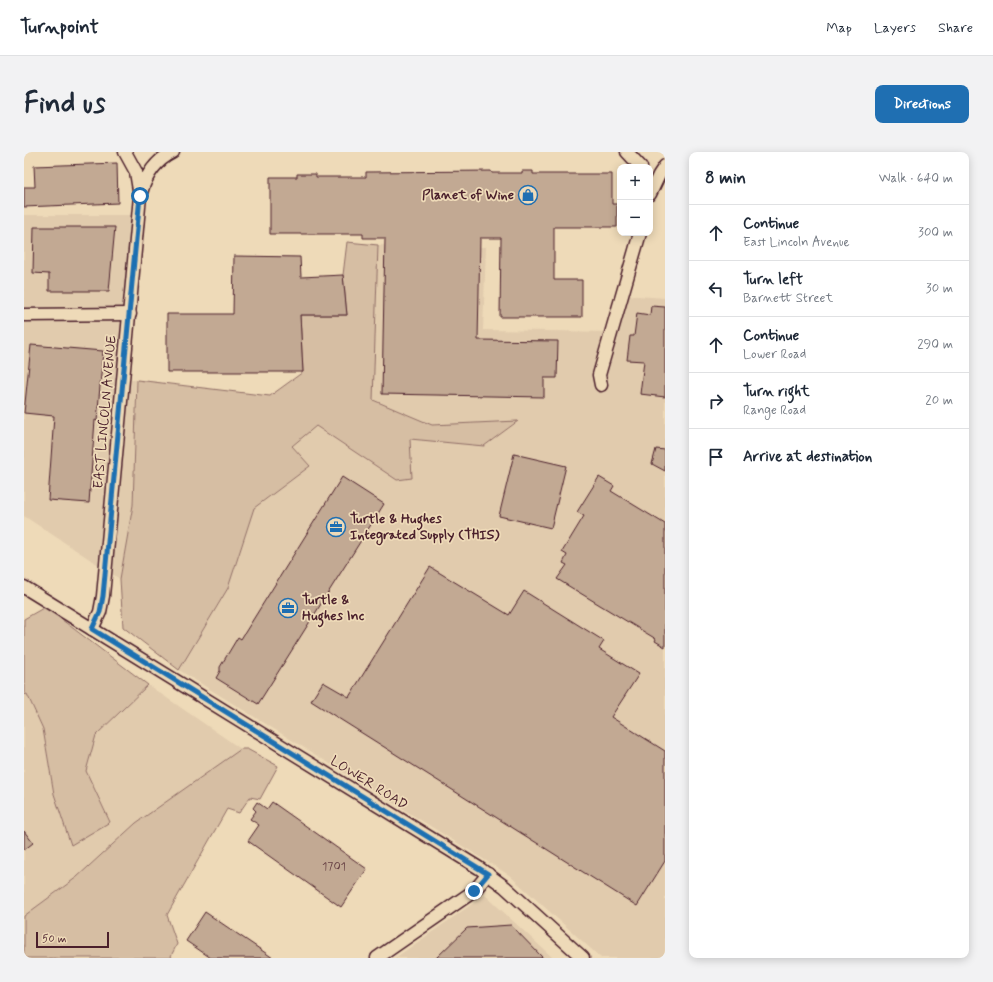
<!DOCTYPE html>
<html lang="en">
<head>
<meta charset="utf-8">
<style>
	:root { --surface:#fff; --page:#f2f2f3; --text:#1f2937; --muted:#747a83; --line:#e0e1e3; --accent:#1f6fb2 }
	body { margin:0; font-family:Mynerve,sans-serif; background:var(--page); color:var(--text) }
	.controls { position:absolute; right:12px; top:12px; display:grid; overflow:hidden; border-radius:8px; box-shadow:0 2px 10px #0003 }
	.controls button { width:36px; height:36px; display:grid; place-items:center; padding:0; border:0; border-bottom:1px solid var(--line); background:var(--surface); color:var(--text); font:20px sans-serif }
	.scale { position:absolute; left:12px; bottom:10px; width:73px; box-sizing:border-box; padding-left:4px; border:2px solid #4a1f2b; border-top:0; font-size:11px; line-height:14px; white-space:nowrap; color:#4a1f2b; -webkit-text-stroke:3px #eedab8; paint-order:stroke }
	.stop { position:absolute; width:12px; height:12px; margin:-9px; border:3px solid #1f6fb2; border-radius:50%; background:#fff }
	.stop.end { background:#1f6fb2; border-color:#fff; box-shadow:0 1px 4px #0008 }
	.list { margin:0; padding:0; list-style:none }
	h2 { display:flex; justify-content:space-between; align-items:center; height:52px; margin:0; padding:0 16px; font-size:17px }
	h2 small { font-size:13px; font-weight:400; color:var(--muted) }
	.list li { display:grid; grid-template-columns:26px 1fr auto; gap:12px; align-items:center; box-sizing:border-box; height:56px; padding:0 16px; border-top:1px solid var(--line) }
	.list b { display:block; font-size:15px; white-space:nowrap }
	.list p { margin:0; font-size:13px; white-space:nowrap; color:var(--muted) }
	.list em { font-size:13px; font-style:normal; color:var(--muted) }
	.icon { flex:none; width:22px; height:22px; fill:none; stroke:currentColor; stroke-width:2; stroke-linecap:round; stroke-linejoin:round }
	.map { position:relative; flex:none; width:641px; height:806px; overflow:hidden; border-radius:8px }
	header { display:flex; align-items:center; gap:24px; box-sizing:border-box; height:56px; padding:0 20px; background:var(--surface); border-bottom:1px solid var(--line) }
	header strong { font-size:19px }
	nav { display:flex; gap:22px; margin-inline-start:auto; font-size:14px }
	.intro { display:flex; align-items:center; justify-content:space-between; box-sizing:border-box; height:96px; padding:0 24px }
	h1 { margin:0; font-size:28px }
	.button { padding:10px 18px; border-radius:8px; background:var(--accent); color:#fff; font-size:14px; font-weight:700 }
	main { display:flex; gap:24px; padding:0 24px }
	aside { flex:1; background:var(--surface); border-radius:8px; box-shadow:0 2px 10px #0003 }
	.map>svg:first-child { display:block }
	.built { fill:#e1cbad }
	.green { fill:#d6bea3; stroke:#906e67 }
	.building { fill:#c2a993; stroke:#4a1f2b }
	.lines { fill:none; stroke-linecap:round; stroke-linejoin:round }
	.minor-casing { stroke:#4a1f2b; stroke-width:15 }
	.minor { stroke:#eedab8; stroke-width:12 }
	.route { stroke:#1f6fb2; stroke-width:5 }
	.labels { text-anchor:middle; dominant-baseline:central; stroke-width:3.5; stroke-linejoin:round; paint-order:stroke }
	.number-label { font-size:12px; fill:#684245 }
	.poi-label { font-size:14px; font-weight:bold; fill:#4a1f2b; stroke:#eedab8; text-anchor:start }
	.street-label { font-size:14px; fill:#4a1f2b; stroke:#eedab8 }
</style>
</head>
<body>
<header>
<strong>Turnpoint</strong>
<nav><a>Map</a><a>Layers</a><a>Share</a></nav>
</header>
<div class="intro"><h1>Find us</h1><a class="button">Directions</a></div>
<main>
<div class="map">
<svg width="641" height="806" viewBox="0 0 641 806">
	<rect width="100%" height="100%" fill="#eedab8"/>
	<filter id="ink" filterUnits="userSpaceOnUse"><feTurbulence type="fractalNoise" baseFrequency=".025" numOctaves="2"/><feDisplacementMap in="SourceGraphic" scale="8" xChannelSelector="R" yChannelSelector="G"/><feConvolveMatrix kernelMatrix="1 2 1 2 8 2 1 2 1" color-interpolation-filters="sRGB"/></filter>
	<g filter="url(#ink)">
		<g class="built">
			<polygon points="0,63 118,63 101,228 112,228 109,353 96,427 0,364"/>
			<polygon points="354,93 462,95 459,178 588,180 600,143 641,146 641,806 577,806 485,723 155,518 204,436 230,356 286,314 268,294 292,274 373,328 388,325 386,287 460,294 493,270 408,273 349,248"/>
			<polygon points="124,533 217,597 112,671 53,725 0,764 0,543 3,542 19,577 30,642 86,669 62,619 72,583"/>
			<polygon points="461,743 529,806 371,806"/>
		</g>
		<g class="green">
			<polygon points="323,90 354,93 349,248 408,273 494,269 460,294 386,287 388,326 373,328 292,274 268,294 286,314 230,356 204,436 155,518 99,475 96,427 109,353 113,228 246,244 279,220 276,163 323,163 319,123"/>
			<polygon points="21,455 124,533 72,583 62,619 86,670 47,693 30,642 19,577 3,542 0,543 0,467"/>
			<polygon points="217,597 223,597 254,614 236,647 226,645 215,661 203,657 143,763 153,792 147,804 148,806 0,806 0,764 53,725 112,671"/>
		</g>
		<g class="building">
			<polygon points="93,11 94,51 0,55 0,35 11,35 10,14"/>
			<polygon points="467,19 468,21 498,21 498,19 509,19 509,22 588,22 588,52 593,52 593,75 530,75 530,128 558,128 558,165 476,165 477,86 456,86 454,188 534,189 533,226 520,226 520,245 358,242 361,86 339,86 339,82 246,82 246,25 273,25 273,22 292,22 292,25 342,25 342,20"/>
			<polygon points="10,75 91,75 85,139 25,139 25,122 9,121"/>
			<polygon points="210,104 276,105 277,125 319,123 323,163 276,163 279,220 143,220 143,162 209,162"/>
			<polygon points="627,154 641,155 641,245 616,242 620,209 603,208 606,184 610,184 613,161 626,163"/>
			<polygon points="7,193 79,199 73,269 71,268 65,351 24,348 30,264 0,261"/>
			<polygon points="632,297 641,298 641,319 628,312"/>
			<polygon points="490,302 542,314 527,376 475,364"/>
			<polygon points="318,325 360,352 234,552 192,526 196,519 196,515 214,485 217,487"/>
			<polygon points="575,325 590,334 587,339 641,372 641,495 631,489 632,487 533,427 543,413 539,411 543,403 538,400 560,364 553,360"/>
			<polygon points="406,415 485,463 500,439 580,489 575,497 615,522 587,565 641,599 641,709 613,754 287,549 299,530 325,545"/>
			<polygon points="233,650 243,657 248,650 343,717 317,755 224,689 235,673 226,667 232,659 229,656"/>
			<polygon points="0,679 9,691 0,698"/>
			<polygon points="181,760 249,806 187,806 162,789"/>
			<polygon points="487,773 519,806 412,806 443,776"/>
		</g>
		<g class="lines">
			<g class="minor-casing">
				<g id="minor">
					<polyline points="603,0 617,15"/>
					<path d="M117 41C122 23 133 8 149 0"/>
					<polyline points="626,42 635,23 641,14"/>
					<polyline points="0,163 106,162"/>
					<polyline points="577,233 575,223 616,81"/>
					<polyline points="0,435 455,716 481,735 559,806"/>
					<polyline points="68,477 76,460 79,444 116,44 112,20 101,0"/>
					<polyline points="353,806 450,739 464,722"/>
				</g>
			</g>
			<use href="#minor" class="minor"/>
		</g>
	</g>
	<g class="lines" filter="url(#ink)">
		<polyline class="route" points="116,44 79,444 76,460 68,477 464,722 450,739"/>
	</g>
	<defs>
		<g id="shop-ring" transform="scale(1)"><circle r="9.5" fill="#eedab8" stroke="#1f6fb2" stroke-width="1.5"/><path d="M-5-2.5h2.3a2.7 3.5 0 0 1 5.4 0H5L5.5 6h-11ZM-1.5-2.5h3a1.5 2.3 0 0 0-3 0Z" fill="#1f6fb2"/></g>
		<g id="office-ring" transform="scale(1)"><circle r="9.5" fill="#eedab8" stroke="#1f6fb2" stroke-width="1.5"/><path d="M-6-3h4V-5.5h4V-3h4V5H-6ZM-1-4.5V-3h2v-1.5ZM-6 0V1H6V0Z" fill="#1f6fb2"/></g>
	</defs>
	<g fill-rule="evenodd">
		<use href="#shop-ring" x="504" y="43"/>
		<use href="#office-ring" x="312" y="375"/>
		<use href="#office-ring" x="264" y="456"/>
	</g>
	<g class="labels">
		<g class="number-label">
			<text x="310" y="715">1701</text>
		</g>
		<g class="poi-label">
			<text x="490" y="43" text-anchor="end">Planet of Wine</text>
			<text x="326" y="367">Turtle &amp; Hughes<tspan x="326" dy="16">Integrated Supply (THIS)</tspan></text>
			<text x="278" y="448">Turtle &amp;<tspan x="278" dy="16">Hughes Inc</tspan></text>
		</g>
		<g class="street-label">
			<text transform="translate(81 260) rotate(-85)">EAST LINCOLN AVENUE</text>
			<text transform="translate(345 631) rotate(32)">LOWER ROAD</text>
		</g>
	</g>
</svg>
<div class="controls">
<button>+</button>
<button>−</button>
</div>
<div class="scale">50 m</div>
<div class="stop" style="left:116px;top:44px"></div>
<div class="stop end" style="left:450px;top:739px"></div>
</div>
<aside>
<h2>8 min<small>Walk · 640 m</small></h2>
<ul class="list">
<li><svg class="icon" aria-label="ahead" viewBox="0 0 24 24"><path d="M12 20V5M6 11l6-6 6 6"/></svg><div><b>Continue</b><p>East Lincoln Avenue</p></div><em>300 m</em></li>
<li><svg class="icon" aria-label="left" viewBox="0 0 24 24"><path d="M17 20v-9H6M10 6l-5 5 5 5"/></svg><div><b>Turn left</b><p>Barnett Street</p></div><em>30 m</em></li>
<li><svg class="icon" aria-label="ahead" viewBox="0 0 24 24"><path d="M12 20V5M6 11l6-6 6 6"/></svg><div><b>Continue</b><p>Lower Road</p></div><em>290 m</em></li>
<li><svg class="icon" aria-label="right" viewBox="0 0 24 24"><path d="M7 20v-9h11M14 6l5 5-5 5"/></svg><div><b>Turn right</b><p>Range Road</p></div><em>20 m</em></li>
<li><svg class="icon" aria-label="arrive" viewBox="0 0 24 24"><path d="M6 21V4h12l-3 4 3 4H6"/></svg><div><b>Arrive at destination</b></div></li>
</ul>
</aside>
</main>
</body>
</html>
